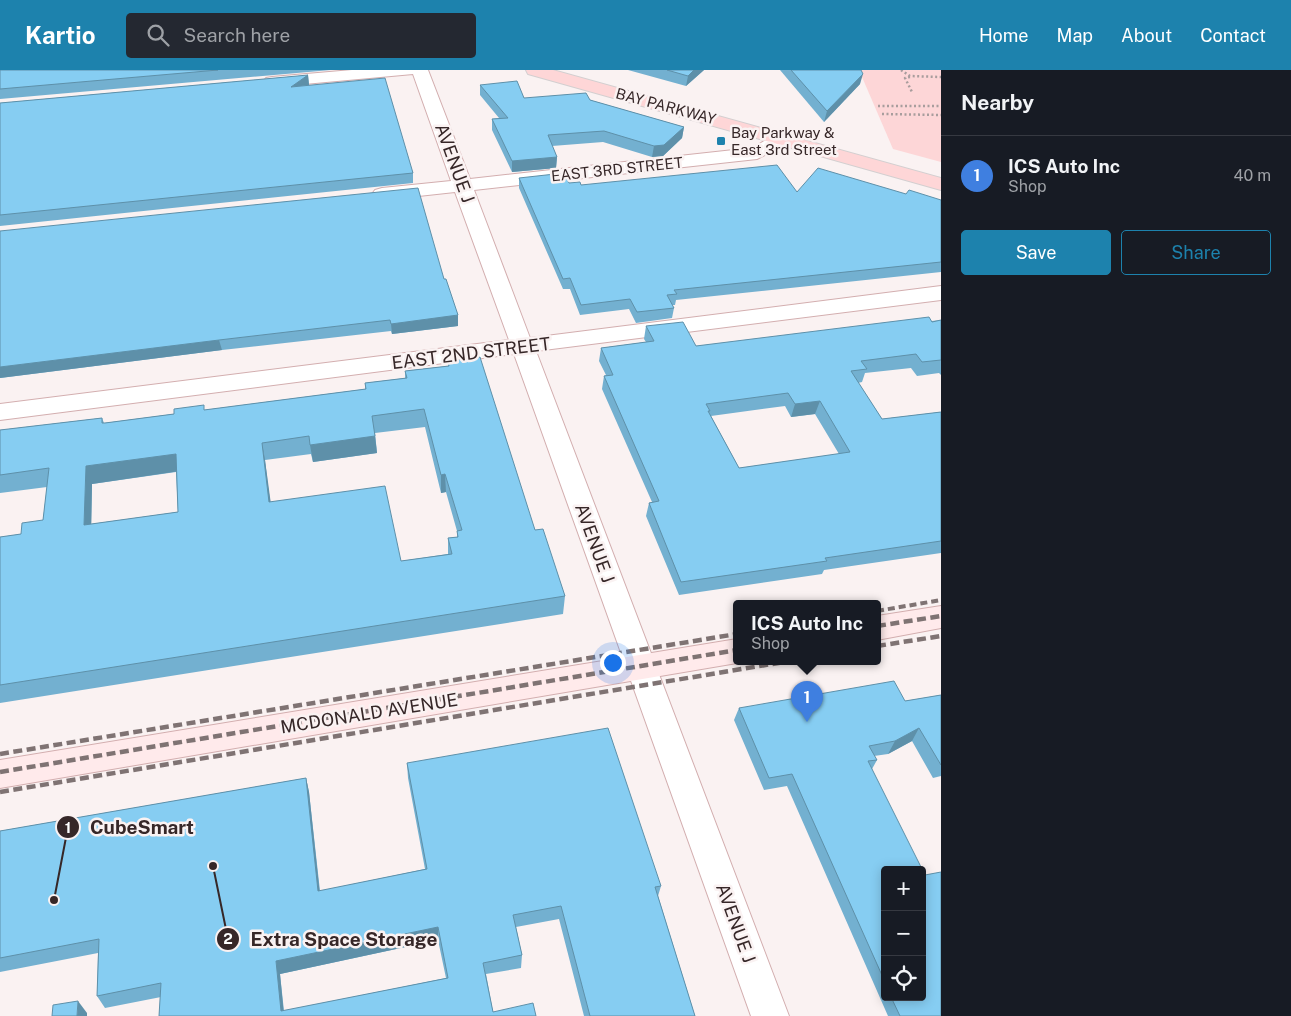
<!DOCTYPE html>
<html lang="en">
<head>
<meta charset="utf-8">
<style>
	:root { --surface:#171b24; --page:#242831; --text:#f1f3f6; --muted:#9ea1a6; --line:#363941; --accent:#1d82ad }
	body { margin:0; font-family:"Public Sans",sans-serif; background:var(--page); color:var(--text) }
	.controls { position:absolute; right:15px; bottom:15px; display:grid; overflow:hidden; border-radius:5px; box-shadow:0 2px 12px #0003 }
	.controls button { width:45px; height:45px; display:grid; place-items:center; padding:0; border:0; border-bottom:1px solid var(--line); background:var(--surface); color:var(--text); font:25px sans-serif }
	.you { position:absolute; left:612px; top:592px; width:18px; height:18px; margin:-12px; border:4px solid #fff; border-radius:50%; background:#1a73e8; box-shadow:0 0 0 8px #1a73e833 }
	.badge { display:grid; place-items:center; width:32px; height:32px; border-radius:50%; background:var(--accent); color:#fff; font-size:16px; font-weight:700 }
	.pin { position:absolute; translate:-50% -41px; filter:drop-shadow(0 1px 2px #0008) }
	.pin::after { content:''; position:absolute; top:26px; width:18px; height:15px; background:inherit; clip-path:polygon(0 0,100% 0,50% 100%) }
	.popup { position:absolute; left:733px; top:530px; width:148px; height:65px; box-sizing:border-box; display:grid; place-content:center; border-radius:5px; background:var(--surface); filter:drop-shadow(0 1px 4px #0005); font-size:16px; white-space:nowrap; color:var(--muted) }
	.popup b { font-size:19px; color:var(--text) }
	.popup::after { content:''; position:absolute; left:50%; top:100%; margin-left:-10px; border:10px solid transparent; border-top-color:var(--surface) }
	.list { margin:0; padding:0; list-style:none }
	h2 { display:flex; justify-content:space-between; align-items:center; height:65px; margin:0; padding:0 20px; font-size:21px }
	h2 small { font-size:16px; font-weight:400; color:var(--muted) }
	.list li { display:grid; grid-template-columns:32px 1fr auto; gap:15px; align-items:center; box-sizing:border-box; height:80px; padding:0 20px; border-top:1px solid var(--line) }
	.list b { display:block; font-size:19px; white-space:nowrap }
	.list p { margin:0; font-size:16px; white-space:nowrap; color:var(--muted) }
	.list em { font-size:16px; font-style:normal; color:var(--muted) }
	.actions { display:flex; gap:10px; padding:15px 20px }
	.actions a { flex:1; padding:11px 0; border:1px solid var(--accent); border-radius:5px; text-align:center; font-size:18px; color:var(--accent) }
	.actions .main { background:var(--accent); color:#fff }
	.icon { flex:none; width:28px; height:28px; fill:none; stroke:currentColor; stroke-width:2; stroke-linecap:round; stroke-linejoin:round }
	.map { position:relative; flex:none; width:941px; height:946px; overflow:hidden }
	header { display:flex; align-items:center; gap:30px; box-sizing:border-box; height:70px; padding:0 25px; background:var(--accent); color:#fff }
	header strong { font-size:24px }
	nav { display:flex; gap:28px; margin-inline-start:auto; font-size:18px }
	.search { width:350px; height:45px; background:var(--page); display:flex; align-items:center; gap:12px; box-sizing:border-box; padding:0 18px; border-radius:5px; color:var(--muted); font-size:19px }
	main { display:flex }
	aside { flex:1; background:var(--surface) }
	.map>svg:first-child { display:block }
	.green { fill:#fdd6d7 }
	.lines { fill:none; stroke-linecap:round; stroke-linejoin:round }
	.minor-casing { stroke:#d3aeaf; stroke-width:2 }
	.secondary-casing { stroke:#d3aeaf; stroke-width:2 }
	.primary-casing { stroke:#d3cfd0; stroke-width:2 }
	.path { stroke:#a89d9d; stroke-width:2.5; stroke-dasharray:2 2.5; stroke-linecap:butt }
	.minor { fill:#fff; fill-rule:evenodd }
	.secondary { fill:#ffeaeb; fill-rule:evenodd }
	.primary { fill:#fed6d7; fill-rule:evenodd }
	.rail-far1 { stroke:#7f7373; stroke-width:4; stroke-dasharray:7 4; stroke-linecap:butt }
	.rail { stroke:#7f7373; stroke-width:4.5; stroke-dasharray:9 4.5; stroke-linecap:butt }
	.wall { fill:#73b0d0; fill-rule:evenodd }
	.shaded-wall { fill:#5e90a9 }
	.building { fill:#86cdf2; stroke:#5e90a9; fill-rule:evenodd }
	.poi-dot { fill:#1d82ad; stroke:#faf2f2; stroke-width:2 }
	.labels { text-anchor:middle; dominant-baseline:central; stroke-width:5; stroke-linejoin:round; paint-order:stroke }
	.far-street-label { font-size:15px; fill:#362728; stroke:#faf2f2 }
	.far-poi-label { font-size:15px; fill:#362728; stroke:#faf2f2; text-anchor:start }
	.street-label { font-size:18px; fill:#362728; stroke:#faf2f2 }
	.leader { fill:none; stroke:#362728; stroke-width:2 }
	.callout-dot { fill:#362728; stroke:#faf2f2; stroke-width:2 }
	.mark-label { font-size:15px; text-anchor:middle; font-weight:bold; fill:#fff }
	.callout-label { font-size:19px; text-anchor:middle; font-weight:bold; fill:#362728; stroke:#faf2f2; stroke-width:5; stroke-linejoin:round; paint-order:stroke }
</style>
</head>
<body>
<header>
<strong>Kartio</strong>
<div class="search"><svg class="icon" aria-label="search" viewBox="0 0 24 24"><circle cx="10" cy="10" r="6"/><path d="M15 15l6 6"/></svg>Search here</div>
<nav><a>Home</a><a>Map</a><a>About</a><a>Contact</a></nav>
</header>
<main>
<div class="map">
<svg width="941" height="946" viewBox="0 0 941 946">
	<rect width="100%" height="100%" fill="#faf2f2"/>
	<polygon class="green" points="859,0 941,0 941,92 893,79"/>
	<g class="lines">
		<g class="minor-casing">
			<polygon id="minor" points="352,0 428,0 470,109 752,78 775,65 782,63 789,65 791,69 789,73 757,89 474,120 530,268 941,216 941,230 536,281 789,946 751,946 514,284 0,350 0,334 509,270 455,122 382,130 375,128 372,124 375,120 382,118 451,111 413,4 272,17 266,16 263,12 266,8 272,7"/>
		</g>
		<g class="secondary-casing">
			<g id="secondary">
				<polygon points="941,536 941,558 877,570 877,546"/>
				<polygon points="737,569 737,591 744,591 737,593 0,718 0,690"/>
			</g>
		</g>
		<g class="primary-casing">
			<polygon id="primary" points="526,0 553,0 941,108 941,120 528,4"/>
		</g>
		<g class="path">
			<polyline points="901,0 910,6 941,7"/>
			<polyline points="910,7 905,8 912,22"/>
			<polyline points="878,36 941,36"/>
			<polyline points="882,44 941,45"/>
		</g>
		<use href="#minor" class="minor"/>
		<use href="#secondary" class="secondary"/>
		<use href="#primary" class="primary"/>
		<polyline class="rail-far1" points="877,541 941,530"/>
		<g class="rail">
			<polyline points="877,556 941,546"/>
			<polyline points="877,576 941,566"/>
			<polyline points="0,684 737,564"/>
			<polyline points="0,702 737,580"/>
			<polyline points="0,722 790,591"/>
		</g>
	</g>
	<g class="wall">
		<polygon points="0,0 331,0 0,29"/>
		<polygon points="628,0 704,0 686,16"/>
		<polygon points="780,0 861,0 860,14 824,52"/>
		<polygon points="308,5 309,15 413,103 413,113 0,156 0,33"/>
		<polygon points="480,15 524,28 590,30 684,57 682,68 663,86 652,87 603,72 552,76 557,87 556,98 512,102 492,60 492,49 499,48 480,25"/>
		<polygon points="519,108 581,115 797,122 906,124 941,130 941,202 676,230 675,235 672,235 674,238 672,248 636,253 629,239 580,245 570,219 563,219 519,118"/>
		<polygon points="0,161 444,209 458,245 458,256 392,264 391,261 222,280 0,308"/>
		<path d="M941 250V305L939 303 917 306 911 298 865 303 862 312 858 313 882 349 941 342V483L824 500 822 504 679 525 646 446 649 433 652 432 602 319 604 306 606 305 599 291 601 278 646 272 644 269 646 256 696 276ZM785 336 791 347 815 344 839 384 739 398 711 346Z"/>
		<path d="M448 291 535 460 565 526 563 544 0 633V467L21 464 43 450 47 417 0 423V360L102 348 104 353 365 319V313L405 308V301L448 296ZM425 357 441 423 446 422 457 461V467L448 468V484L401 491 270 432 265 390 311 384 313 392 377 383 375 363ZM176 402 178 442 91 454 92 414Z"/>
		<path d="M941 625V706L933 708 912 671 888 684 874 686 877 690 872 699 941 946H888L787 716 764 720 734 650 739 638 905 631ZM885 800 922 927H885Z"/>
		<path d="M407 693 661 816 658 826 695 946H584L559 849 516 857 522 885 521 898 486 904 493 942 536 946H159L161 927 105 938 97 926 98 883 0 902V761L306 708 309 722 320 821 425 799 408 708ZM438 870 446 908 284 941 280 904Z"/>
	</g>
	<g class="shaded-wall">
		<polygon points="694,0 704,0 686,16 688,6"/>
		<polygon points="863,4 860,14 824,52 827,41"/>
		<polygon points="308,5 309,15 291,17"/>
		<polygon points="684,57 682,68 663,86 652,87 654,76"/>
		<polygon points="557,87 556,98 512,102 512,91"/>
		<polygon points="458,245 458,256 392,264 391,254"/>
		<polygon points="219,270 222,280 0,308 0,297"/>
		<polygon points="820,331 815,344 791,347 795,334"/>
		<polygon points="375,366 377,383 313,392 310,375"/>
		<polygon points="262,373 265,390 273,449 269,432"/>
		<polygon points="176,384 180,401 92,414 91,472 84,455 86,396"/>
		<polygon points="445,404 446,422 441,423 441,405"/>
		<polygon points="919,658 912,671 888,684 895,671"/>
		<polygon points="306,708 309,722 321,835 318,821"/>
		<polygon points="438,857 438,870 280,904 284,946 281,941 276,891"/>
		<polygon points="78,931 87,943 87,946 77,946"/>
	</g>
	<g class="building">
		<polygon points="0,0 218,0 0,19"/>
		<polygon points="667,0 694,0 688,6"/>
		<polygon points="791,0 861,0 863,4 827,41"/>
		<polygon points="308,5 291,17 385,8 413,103 0,145 0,33"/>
		<polygon points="517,11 524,28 586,23 590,30 684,57 664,75 654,76 604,61 548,65 557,87 512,91 492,49 508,48 480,15"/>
		<polygon points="777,95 797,122 818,98 906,124 909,120 941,130 941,192 674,220 677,224 667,225 674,238 637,242 630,229 581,235 570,208 563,209 519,108 564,103 569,113 580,112 581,115"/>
		<polygon points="418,118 444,209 446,209 458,245 391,254 390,250 219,270 0,297 0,161"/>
		<path d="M929 247 932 252 941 250V290L922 292 916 284 861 291 867 299 851 301 882 349 941 342V471L825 488 827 491 681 512 649 433 659 431 604 306 613 305 601 278 654 271 646 256 683 252 696 276ZM788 323 795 334 820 331 850 382 739 398 708 341H710L706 334Z"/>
		<path d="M480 287 535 460 543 459 565 526 0 615V467L21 464 22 453 43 450 49 398 0 405V360L102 348V353H105L174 344V339L204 335V340L366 319 365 313 407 308 405 301 449 296 448 291ZM424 339 441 405 445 404 462 460 457 461 458 467 448 468 452 484 401 491 385 416 269 432 262 373 309 366 310 375 375 366 372 346ZM176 384 178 442 84 455 86 396Z"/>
		<polygon points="894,611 905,631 941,625 941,695 919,658 895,671 869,676 877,690 868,691 925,805 941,802 941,946 900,946 891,927 922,927 922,800 885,800 885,912 792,704 769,708 739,638"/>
		<path d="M608 658 661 816 655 817 695 946H590L561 836 513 845 522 885 483 893 493 942 533 933 536 946H159L161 913 97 926 99 869 0 888V761L306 708 318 821 427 799 407 693ZM438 857 448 908 281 941 276 891Z"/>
		<polygon points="78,931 77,946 52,946 53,935"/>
	</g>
	<rect class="poi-dot" x="716" y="66" width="10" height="10" rx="2.5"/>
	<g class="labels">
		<g class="far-street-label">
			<text transform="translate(666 36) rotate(15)">BAY PARKWAY</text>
			<text transform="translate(617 99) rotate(-6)">EAST 3RD STREET</text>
		</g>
		<g class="far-poi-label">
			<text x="731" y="62">Bay Parkway &amp;<tspan x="731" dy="17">East 3rd Street</tspan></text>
		</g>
		<g class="street-label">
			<text transform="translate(455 93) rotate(70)">AVENUE J</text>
			<text transform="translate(471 283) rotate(-7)">EAST 2ND STREET</text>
			<text transform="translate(595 473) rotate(70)">AVENUE J</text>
			<text transform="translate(369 643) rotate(-9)">MCDONALD AVENUE</text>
			<text transform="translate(736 853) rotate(70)">AVENUE J</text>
		</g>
	</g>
	<path class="leader" d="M54 830L68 757M213 796L228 869"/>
	<g class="callout-dot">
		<circle cx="54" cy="830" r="5"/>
		<circle cx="213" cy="796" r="5"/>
		<circle cx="68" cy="757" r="12"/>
		<circle cx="228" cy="869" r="12"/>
	</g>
	<g class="mark-label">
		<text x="68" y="763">1</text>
		<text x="228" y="874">2</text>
	</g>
	<g class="callout-label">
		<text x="142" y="764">CubeSmart</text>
		<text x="344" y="876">Extra Space Storage</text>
	</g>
</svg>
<div class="controls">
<button>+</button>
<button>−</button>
<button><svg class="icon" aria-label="locate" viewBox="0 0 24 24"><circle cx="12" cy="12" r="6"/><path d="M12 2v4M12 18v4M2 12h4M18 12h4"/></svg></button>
</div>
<div class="you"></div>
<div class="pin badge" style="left:807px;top:652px;background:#3f7fe0">1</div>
<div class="popup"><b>ICS Auto Inc</b>Shop</div>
</div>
<aside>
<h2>Nearby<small></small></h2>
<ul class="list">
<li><span class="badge" style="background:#3f7fe0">1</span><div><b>ICS Auto Inc</b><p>Shop</p></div><em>40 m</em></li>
</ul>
<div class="actions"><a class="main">Save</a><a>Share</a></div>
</aside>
</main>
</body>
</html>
